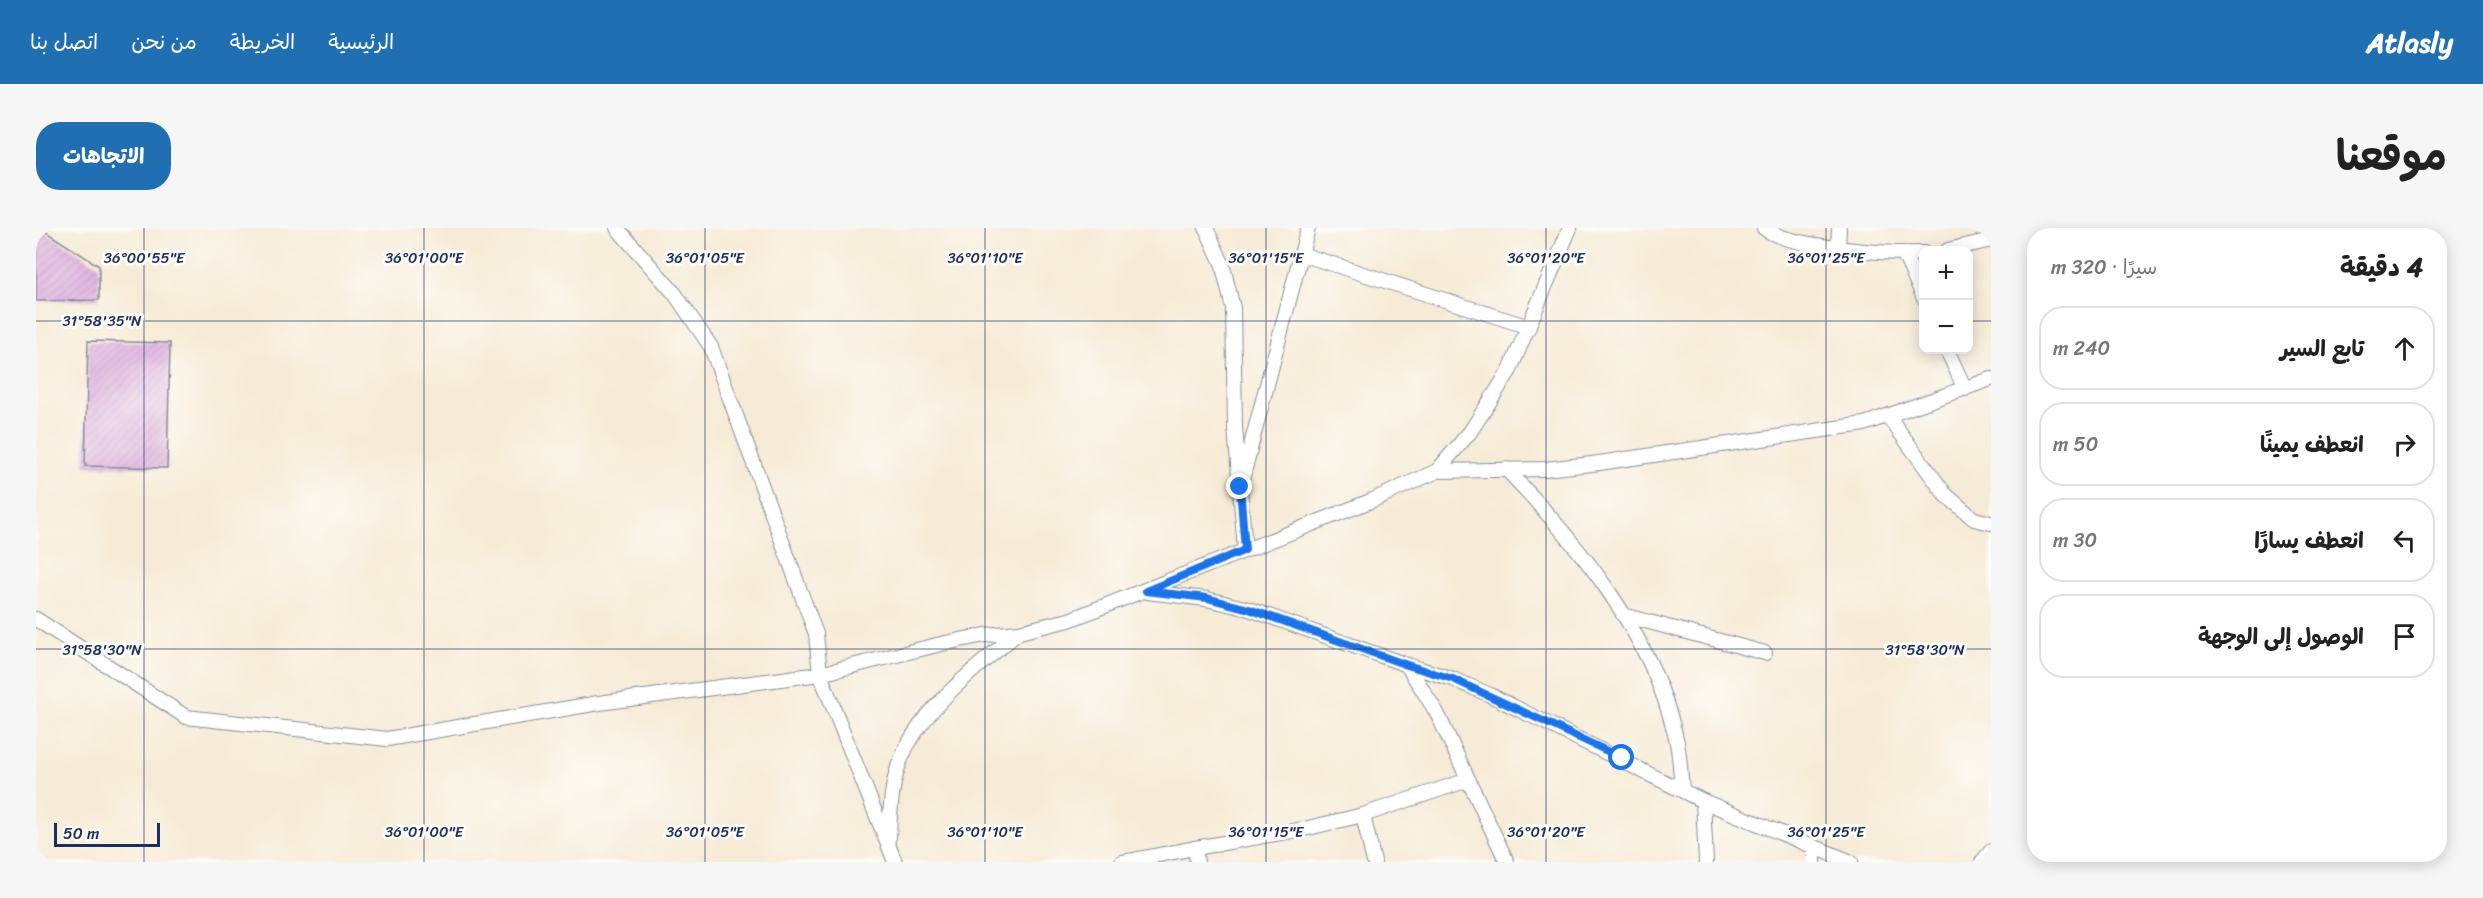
<!DOCTYPE html>
<html lang="ar">
<head>
<meta charset="utf-8">
<style>
	:root { --surface:#fff; --page:#f6f6f6; --text:#222; --muted:#767676; --line:#e0e0e0; --accent:#1f6fb2 }
	body { margin:0; font-family:Sriracha,"Playpen Sans Arabic",sans-serif; background:var(--page); color:var(--text); direction:rtl }
	.controls { position:absolute; right:18px; top:18px; display:grid; overflow:hidden; border-radius:12px; box-shadow:0 3px 15px #0003 }
	.controls button { width:54px; height:54px; display:grid; place-items:center; padding:0; border:0; border-bottom:2px solid var(--line); background:var(--surface); color:var(--text); font:30px sans-serif }
	.scale { position:absolute; left:18px; bottom:15px; width:106px; box-sizing:border-box; padding-left:6px; border:3px solid #1b2f5e; border-top:0; font-size:16px; line-height:21px; white-space:nowrap; color:#1b2f5e; -webkit-text-stroke:4px #fdfcf7; paint-order:stroke }
	.stop { position:absolute; width:18px; height:18px; margin:-14px; border:4px solid #1a73e8; border-radius:50%; background:#fff }
	.stop.end { background:#1a73e8; border-color:#fff; box-shadow:0 2px 6px #0008 }
	.list { margin:0; padding:0; list-style:none }
	h2 { display:flex; justify-content:space-between; align-items:center; height:78px; margin:0; padding:0 24px; font-size:26px }
	h2 small { font-size:20px; font-weight:400; color:var(--muted) }
	.list li { display:grid; grid-template-columns:39px 1fr auto; gap:18px; align-items:center; box-sizing:border-box; height:84px; margin:0 12px 12px; padding:0 12px; border:2px solid var(--line); border-radius:24px }
	.list b { display:block; font-size:22px; white-space:nowrap }
	.list em { font-size:20px; font-style:normal; color:var(--muted) }
	.icon { flex:none; width:33px; height:33px; fill:none; stroke:currentColor; stroke-width:2; stroke-linecap:round; stroke-linejoin:round }
	.map { position:relative; flex:none; width:1955px; height:634px; overflow:hidden; direction:ltr; border-radius:24px }
	header { display:flex; align-items:center; gap:36px; box-sizing:border-box; height:84px; padding:0 30px; background:var(--accent); color:#fff }
	header strong { font-size:28px }
	nav { display:flex; gap:33px; margin-inline-start:auto; font-size:21px }
	.intro { display:flex; align-items:center; justify-content:space-between; box-sizing:border-box; height:144px; padding:0 36px }
	h1 { margin:0; font-size:42px }
	.button { padding:15px 27px; border-radius:24px; background:var(--accent); color:#fff; font-size:21px; font-weight:700 }
	main { display:flex; gap:36px; padding:0 36px }
	aside { flex:1; background:var(--surface); border-radius:24px; box-shadow:0 3px 15px #0003 }
	.map>svg:first-child { display:block }
	.building { fill:url(#building-hatch) }
	.lines { fill:none; stroke-linecap:round; stroke-linejoin:round }
	.minor-casing { stroke:#888d9a; stroke-width:16 }
	.minor { stroke:#fff; stroke-width:14 }
	.route { stroke:#1a73e8; stroke-width:8 }
	.ticks { fill:none; stroke:#1b2f5e; stroke-width:1.5; stroke-opacity:0.45 }
	.ticks-label { font-size:15px; text-anchor:middle; fill:#1b2f5e; stroke:#fdfcf7; stroke-width:6; stroke-linejoin:round; paint-order:stroke }
</style>
</head>
<body>
<header>
<strong>Atlasly</strong>
<nav><a>الرئيسية</a><a>الخريطة</a><a>من نحن</a><a>اتصل بنا</a></nav>
</header>
<div class="intro"><h1>موقعنا</h1><a class="button">الاتجاهات</a></div>
<main>
<aside>
<h2>4 دقيقة<small>سيرًا · 320 m</small></h2>
<ul class="list">
<li><svg class="icon" aria-label="ahead" viewBox="0 0 24 24"><path d="M12 20V5M6 11l6-6 6 6"/></svg><div><b>تابع السير</b></div><em>240 m</em></li>
<li><svg class="icon" aria-label="right" viewBox="0 0 24 24"><path d="M7 20v-9h11M14 6l5 5-5 5"/></svg><div><b>انعطف يمينًا</b></div><em>50 m</em></li>
<li><svg class="icon" aria-label="left" viewBox="0 0 24 24"><path d="M17 20v-9H6M10 6l-5 5 5 5"/></svg><div><b>انعطف يسارًا</b></div><em>30 m</em></li>
<li><svg class="icon" aria-label="arrive" viewBox="0 0 24 24"><path d="M6 21V4h12l-3 4 3 4H6"/></svg><div><b>الوصول إلى الوجهة</b></div></li>
</ul>
</aside>
<div class="map">
<svg width="1955" height="634" viewBox="0 0 1955 634">
	<defs>
		<pattern id="building-hatch" width="6" height="6" patternUnits="userSpaceOnUse" patternTransform="scale(1.5)"><rect width="6" height="6" fill="#dbabdd"/><path d="M-1 1l2-2M0 6l6-6M5 7l2-2" fill="none" stroke="#bb93c0"/></pattern>
	</defs>
	<rect width="100%" height="100%" fill="#fdfcf7"/>
	<filter id="ink" filterUnits="userSpaceOnUse"><feTurbulence type="fractalNoise" baseFrequency=".0167" numOctaves="2"/><feDisplacementMap in="SourceGraphic" scale="12" xChannelSelector="R" yChannelSelector="G"/><feConvolveMatrix kernelMatrix="1 2 1 2 8 2 1 2 1" color-interpolation-filters="sRGB"/></filter>
	<filter id="wash" filterUnits="userSpaceOnUse"><feTurbulence type="fractalNoise" baseFrequency=".008" numOctaves="4" result="noise"/><feDisplacementMap in="SourceGraphic" scale="24" xChannelSelector="R" yChannelSelector="G"/><feGaussianBlur stdDeviation="1.35" result="paint"/><feColorMatrix in="noise" values="0 0 0 0 0 0 0 0 0 0 0 0 0 0 0 0 0 1.4 0 .05"/><feComposite in="paint" operator="in"/></filter>
	<g filter="url(#wash)">
		<rect width="100%" height="100%" fill="#f6ebd6"/>
		<g id="blocks">
			<g class="building">
				<polygon points="0,0 4,0 63,38 63,72 0,73"/>
				<polygon points="52,113 134,115 131,240 49,238"/>
			</g>
		</g>
	</g>
	<g filter="url(#ink)">
		<use href="#blocks" fill-opacity="0" stroke="#888d9a" stroke-width="1.5"/>
		<g class="lines">
			<g class="minor-casing">
				<g id="minor">
					<polyline points="581,0 639,66 675,119 780,406 784,446 859,634"/>
					<polyline points="1170,0 1186,35 1197,80 1199,199 1209,322"/>
					<path d="M1728 0C1752 20 1854 26 1888 25"/>
					<polyline points="1802,20 1803,0"/>
					<polyline points="1912,22 1955,12"/>
					<polyline points="1265,26 1493,99"/>
					<polyline points="1868,26 1888,70"/>
					<polyline points="1911,122 1929,161"/>
					<polyline points="1852,188 1909,266 1938,291 1955,295"/>
					<path d="M1470 241C1542 316 1614 402 1639 506 1644 523 1644 543 1646 561"/>
					<polyline points="1401,243 1508,241 1556,236 1828,196 1955,151"/>
					<polyline points="1207,248 1272,0"/>
					<polyline points="1111,364 1171,371 1213,381 1371,437 1401,485 1471,634"/>
					<polyline points="1587,387 1729,425"/>
					<polyline points="0,391 150,489 351,511 563,475 784,446 909,415 949,407 983,404 1033,392 1337,272 1401,243 1434,204 1474,142 1534,0"/>
					<polyline points="1371,437 1417,451 1454,467 1667,573 1815,634"/>
					<polyline points="1667,573 1670,634"/>
					<polyline points="1327,587 1338,634"/>
					<path d="M853 609C854 585 855 559 863 536 882 483 941 439 983 404"/>
					<polyline points="1086,634 1159,620"/>
					<polyline points="1161,634 1159,620 1268,601 1327,587 1432,552"/>
					<polyline points="1778,634 1778,619"/>
					<polyline points="1946,634 1955,623"/>
				</g>
			</g>
			<use href="#minor" class="minor"/>
		</g>
	</g>
	<g class="lines" filter="url(#ink)">
		<polyline class="route" points="1204,259 1209,322 1110,363 1171,370 1213,381 1371,437 1417,451 1586,530"/>
	</g>
	<path class="ticks" d="M108 0V634M388 0V634M669 0V634M949 0V634M1230 0V634M1510 0V634M1790 0V634M0 93H1888M1932 93H1955M0 421H1955"/>
	<g class="ticks-label">
		<text x="108" y="35">36°00'55"E</text>
		<text x="388" y="35">36°01'00"E</text>
		<text x="669" y="35">36°01'05"E</text>
		<text x="949" y="35">36°01'10"E</text>
		<text x="1230" y="35">36°01'15"E</text>
		<text x="1510" y="35">36°01'20"E</text>
		<text x="1790" y="35">36°01'25"E</text>
		<text x="66" y="98">31°58'35"N</text>
		<text x="66" y="427">31°58'30"N</text>
		<text x="1889" y="427">31°58'30"N</text>
		<text x="388" y="609">36°01'00"E</text>
		<text x="669" y="609">36°01'05"E</text>
		<text x="949" y="609">36°01'10"E</text>
		<text x="1230" y="609">36°01'15"E</text>
		<text x="1510" y="609">36°01'20"E</text>
		<text x="1790" y="609">36°01'25"E</text>
	</g>
</svg>
<div class="controls">
<button>+</button>
<button>−</button>
</div>
<div class="scale">50 m</div>
<div class="stop" style="left:1586px;top:530px"></div>
<div class="stop end" style="left:1204px;top:259px"></div>
</div>
</main>
</body>
</html>
